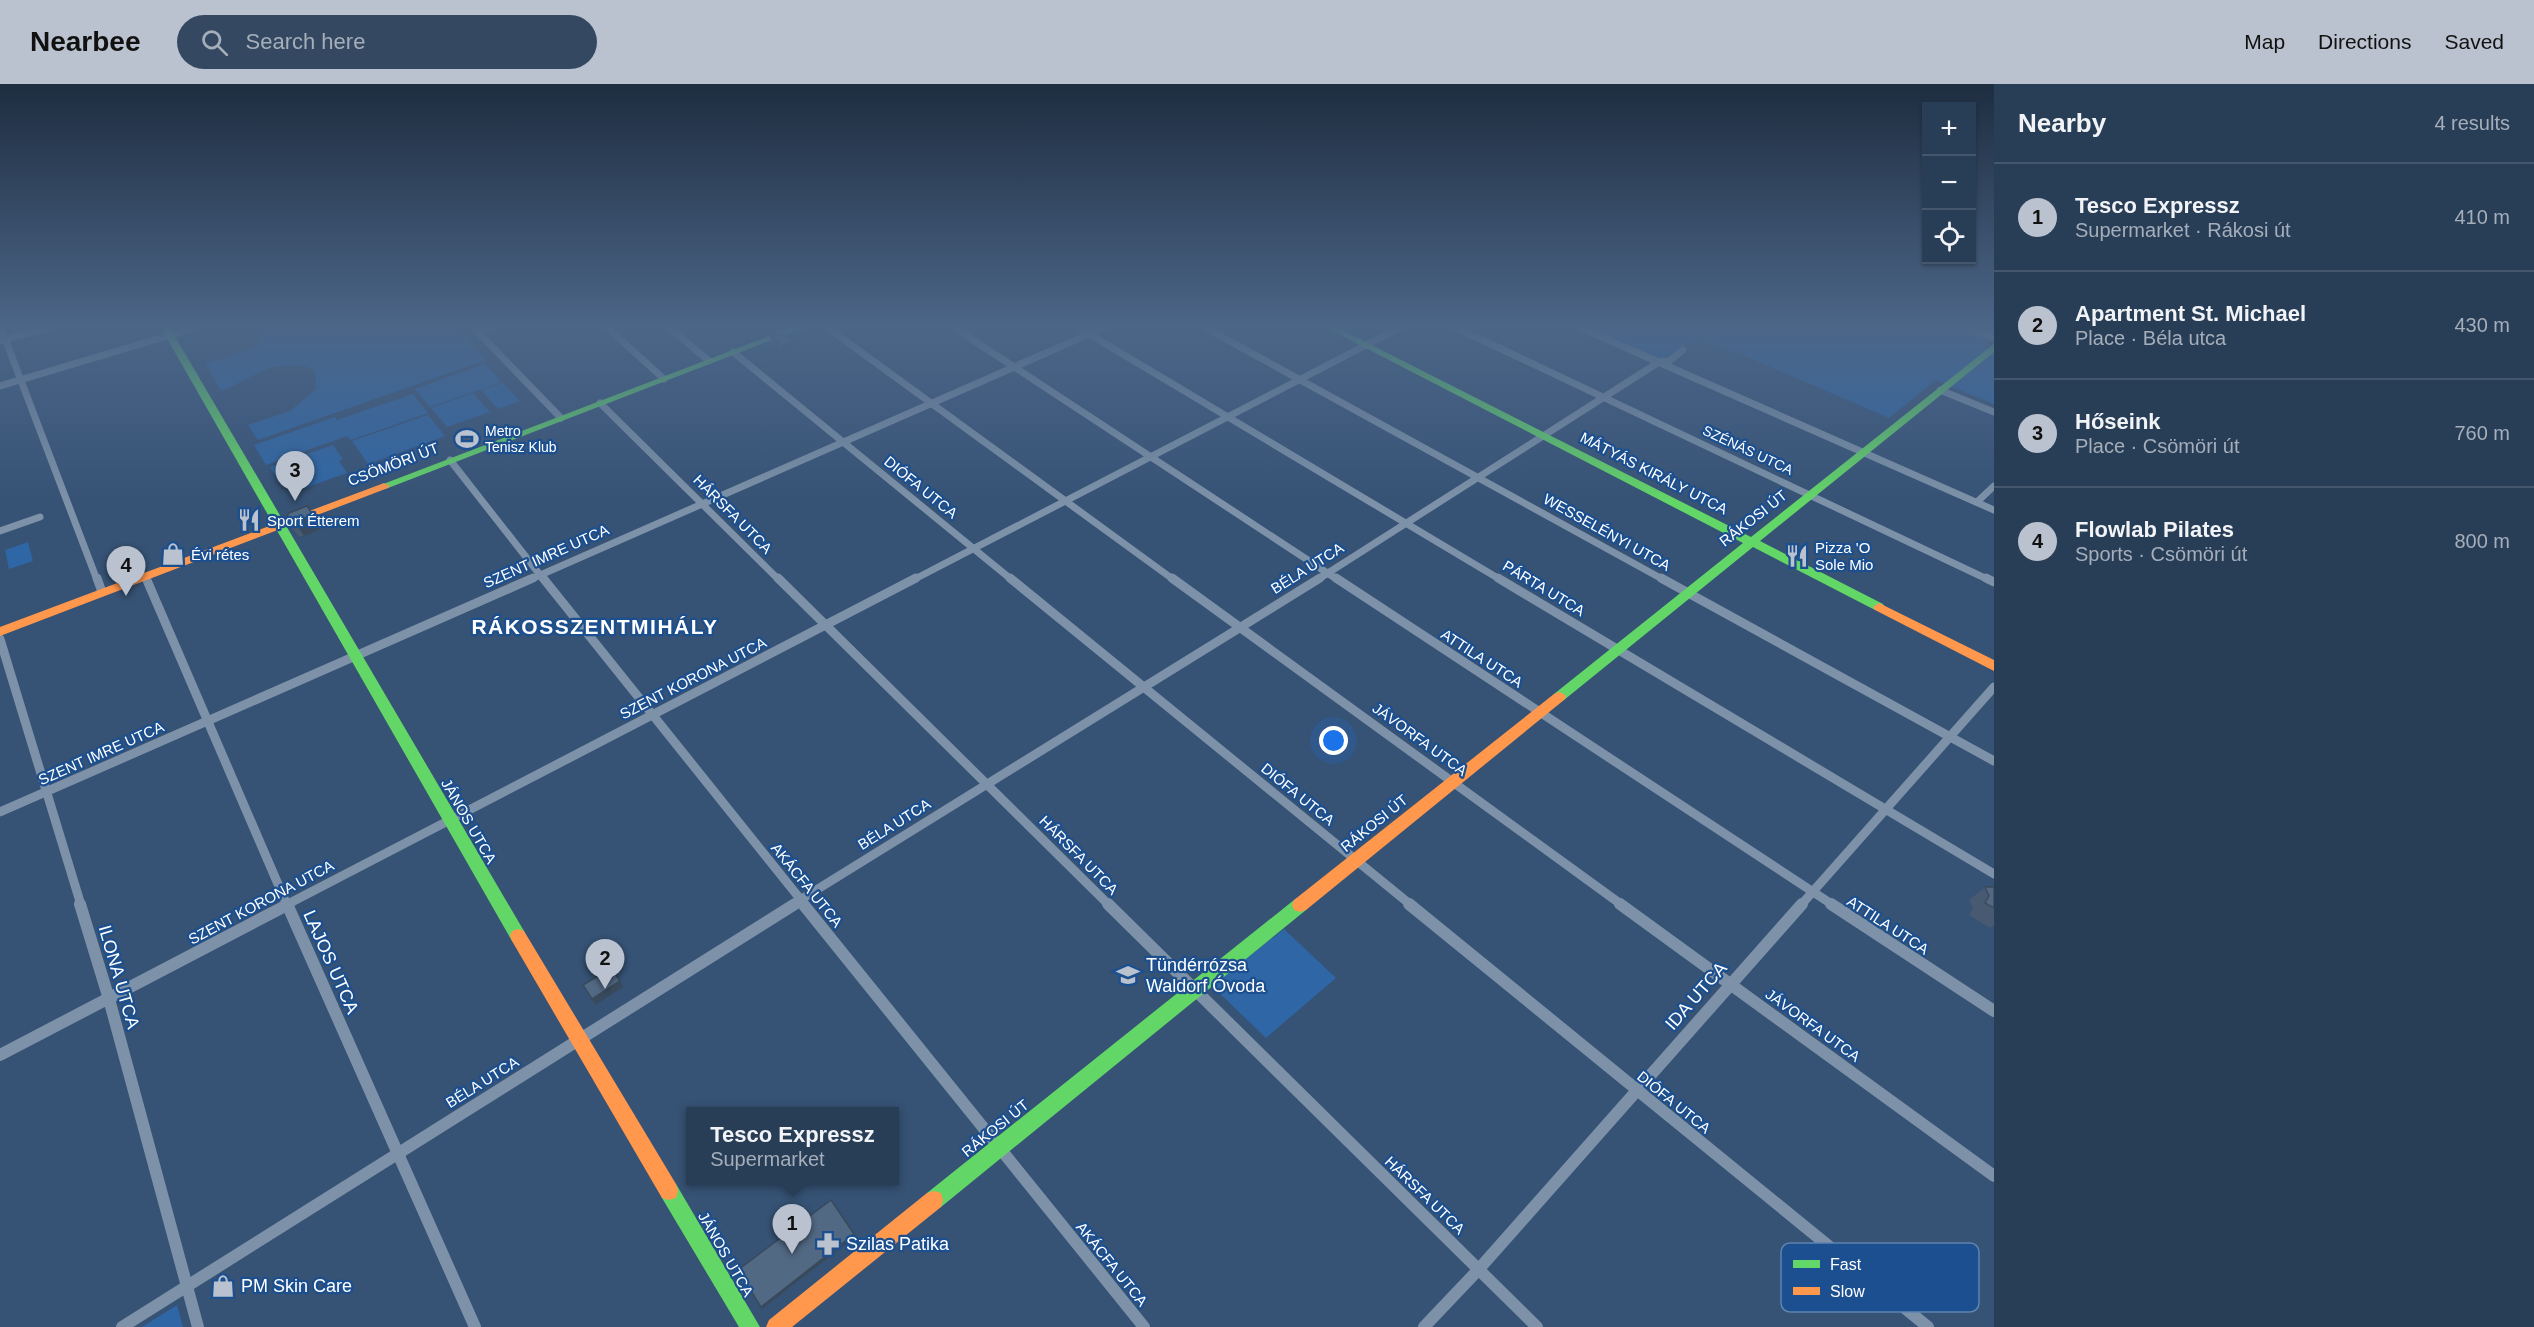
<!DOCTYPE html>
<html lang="en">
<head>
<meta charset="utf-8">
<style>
	:root { --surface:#283e57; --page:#344961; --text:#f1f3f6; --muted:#a5aeba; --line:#44576d; --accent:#b9c2ce }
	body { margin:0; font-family:Helvetica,sans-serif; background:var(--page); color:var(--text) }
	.controls { position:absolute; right:18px; top:18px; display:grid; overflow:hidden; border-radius:0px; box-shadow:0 2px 4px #0004 }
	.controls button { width:54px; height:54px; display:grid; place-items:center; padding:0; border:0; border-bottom:2px solid var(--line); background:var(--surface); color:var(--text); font:30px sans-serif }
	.you { position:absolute; left:1334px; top:657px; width:21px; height:21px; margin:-15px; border:4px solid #fff; border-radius:50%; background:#1a73e8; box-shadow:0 0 0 9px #1a73e833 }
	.badge { display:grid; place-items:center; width:39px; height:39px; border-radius:50%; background:var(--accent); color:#111; font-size:20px; font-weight:700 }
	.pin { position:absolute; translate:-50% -50px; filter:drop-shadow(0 2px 3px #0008) }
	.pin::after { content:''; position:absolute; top:32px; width:21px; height:18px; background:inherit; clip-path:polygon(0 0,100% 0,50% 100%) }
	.popup { position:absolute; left:686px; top:1023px; width:213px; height:78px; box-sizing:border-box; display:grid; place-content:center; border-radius:0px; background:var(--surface); filter:drop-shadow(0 2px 4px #0005); font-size:20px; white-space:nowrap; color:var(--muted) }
	.popup b { font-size:22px; color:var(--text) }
	.popup::after { content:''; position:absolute; left:50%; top:100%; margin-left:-12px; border:12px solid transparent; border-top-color:var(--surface) }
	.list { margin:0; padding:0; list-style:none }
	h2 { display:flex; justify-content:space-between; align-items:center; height:78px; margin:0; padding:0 24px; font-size:26px }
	h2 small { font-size:20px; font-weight:400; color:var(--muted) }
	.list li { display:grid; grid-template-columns:39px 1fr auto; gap:18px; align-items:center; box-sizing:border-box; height:108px; padding:0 24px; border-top:2px solid var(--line) }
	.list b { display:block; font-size:22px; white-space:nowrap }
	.list p { margin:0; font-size:20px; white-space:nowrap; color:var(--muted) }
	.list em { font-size:20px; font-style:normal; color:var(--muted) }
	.icon { flex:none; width:33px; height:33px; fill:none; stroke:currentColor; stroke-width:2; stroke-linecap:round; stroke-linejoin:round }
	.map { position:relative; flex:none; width:1994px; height:1243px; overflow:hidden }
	header { display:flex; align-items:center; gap:36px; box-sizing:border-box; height:84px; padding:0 30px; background:var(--accent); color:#111 }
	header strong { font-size:28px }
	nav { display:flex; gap:33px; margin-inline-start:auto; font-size:21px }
	.search { width:420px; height:54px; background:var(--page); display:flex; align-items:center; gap:15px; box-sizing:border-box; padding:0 21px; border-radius:33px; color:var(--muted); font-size:22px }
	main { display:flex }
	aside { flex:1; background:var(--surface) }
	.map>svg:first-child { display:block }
	.green { fill:#2f66a5 }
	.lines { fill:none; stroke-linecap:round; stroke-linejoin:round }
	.street-far2 { stroke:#7d92a8; stroke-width:7 }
	.street-far1 { stroke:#7d92a8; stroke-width:9 }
	.street { stroke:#7d92a8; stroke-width:12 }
	.fast { fill:#63d668; fill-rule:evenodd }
	.slow { fill:#ff974d; fill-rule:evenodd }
	.wall { fill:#475a72 }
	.shaded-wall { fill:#394a5c }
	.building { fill:#526984; stroke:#394a5c; stroke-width:1.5 }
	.labels { text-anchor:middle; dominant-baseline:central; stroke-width:4.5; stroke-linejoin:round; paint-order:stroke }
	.far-poi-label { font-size:14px; fill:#fff; stroke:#1b4f8f; text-anchor:start }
	.far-street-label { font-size:14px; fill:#fff; stroke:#1b4f8f }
	.street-label { font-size:15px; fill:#fff; stroke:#1b4f8f }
	.poi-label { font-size:15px; fill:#fff; stroke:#1b4f8f; text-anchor:start }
	.near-street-label { font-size:18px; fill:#fff; stroke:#1b4f8f }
	.near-poi-label { font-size:18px; fill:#fff; stroke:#1b4f8f; text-anchor:start }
	.district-label { font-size:21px; font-weight:bold; letter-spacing:1.5px; fill:#fff; stroke:#1b4f8f }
	.key { fill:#1b4f8f; stroke:#5f84b1; stroke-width:1.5 }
	.key-label { font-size:16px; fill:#fff }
</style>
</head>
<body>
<header>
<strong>Nearbee</strong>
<div class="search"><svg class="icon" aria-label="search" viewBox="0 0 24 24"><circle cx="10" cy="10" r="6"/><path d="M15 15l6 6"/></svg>Search here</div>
<nav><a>Map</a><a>Directions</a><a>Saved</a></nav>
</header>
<main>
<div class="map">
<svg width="1994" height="1243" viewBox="0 0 1994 1243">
	<rect width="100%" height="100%" fill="#365274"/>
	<g class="green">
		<path d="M260 244H456L486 276 258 356 248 341 290 327 316 305 315 286C276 270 255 294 221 307L206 280 255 264 261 257Z"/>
		<polygon points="1581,244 1967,244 1993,253 1983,262 1994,267 1994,320 1936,296 1889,334 1699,252 1659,278"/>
		<polygon points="485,280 502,298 430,323 415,305"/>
		<polygon points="503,299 520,317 498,325 481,306"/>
		<polygon points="473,309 490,328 447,343 431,324"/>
		<polygon points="413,310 428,329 351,356 347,352 266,381 254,361 335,333 337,336"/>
		<polygon points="428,331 445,352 368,380 352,357"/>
		<polygon points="333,361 343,375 339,377 347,389 291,409 283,397 279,398 270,383"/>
		<polygon points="28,458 33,477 9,485 5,466"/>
		<polygon points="1284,845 1336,894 1266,954 1211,901"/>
		<polygon points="177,1221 183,1243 142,1243"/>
	</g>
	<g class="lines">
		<g class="street-far2">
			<polyline points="1,244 97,496"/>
			<polyline points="474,244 561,334"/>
			<polyline points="608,244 664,295"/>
			<polyline points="670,244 709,277"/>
			<polyline points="828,244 1174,496"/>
			<polyline points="955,244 1338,496"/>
			<polyline points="1079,244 1501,496"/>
			<polyline points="1206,244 1664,496"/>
			<polyline points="1457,244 1989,496"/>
			<polyline points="1581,244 1994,426"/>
			<polyline points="1967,244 1994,254"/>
			<polyline points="479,248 493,244"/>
			<polyline points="2,256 48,244"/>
			<polyline points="733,268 1012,496"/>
			<polyline points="0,302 194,244"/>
			<polyline points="1940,306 1994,328"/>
			<polyline points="600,319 779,496"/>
			<polyline points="450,376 544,496"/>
			<polyline points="1977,418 1994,402"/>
			<polyline points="0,447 40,433"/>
			<polyline points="145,492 147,496"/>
			<polyline points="529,496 1103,244"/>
			<polyline points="913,496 1399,244"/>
			<polyline points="1317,496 1659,278 1669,277 1683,266"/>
		</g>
		<g class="street-far1">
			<polyline points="97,494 102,508"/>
			<polyline points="146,494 287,821"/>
			<polyline points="543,494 805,821"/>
			<polyline points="778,494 1109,821"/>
			<polyline points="1010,494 1411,821"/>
			<polyline points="1172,494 1622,821"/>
			<polyline points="1336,494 1833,821"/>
			<polyline points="1498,494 1994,790"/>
			<polyline points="1661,494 1994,677"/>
			<polyline points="1986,494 1994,498"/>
			<polyline points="0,555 81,821"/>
			<polyline points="0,728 533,494"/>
			<polyline points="286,821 916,494"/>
			<polyline points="792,821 1320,494"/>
			<polyline points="1801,821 1994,603"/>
		</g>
		<g class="street">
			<polyline points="80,820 109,915 198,1243"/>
			<polyline points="287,820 475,1243"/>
			<polyline points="803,820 1144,1243"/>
			<polyline points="1108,820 1537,1243"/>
			<polyline points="1409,820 1928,1243"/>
			<polyline points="1620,820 1994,1092"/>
			<polyline points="1831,820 1994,927"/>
			<polyline points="0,971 289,820"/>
			<polyline points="122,1243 795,820"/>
			<polyline points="1424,1243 1479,1185 1802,820"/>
		</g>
		<g class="fast">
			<polygon points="161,244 170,244 524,847 526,852 524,857 518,859 512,857"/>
			<polygon points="790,244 803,244 388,404 384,405 378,402"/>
			<polygon points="1327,244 1338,244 1751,453 1994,260 1994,268 1760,457 1883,520 1885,523 1883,526 1875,526 1753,463 1564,616 1554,616 1552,613 1554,610 1743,459"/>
			<polygon points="1300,814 1306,816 1308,821 1306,826 941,1123 934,1125 927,1123 925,1116 927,1109 1294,816"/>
			<polygon points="669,1098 676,1100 760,1243 739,1243 662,1114 660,1107 662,1100"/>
		</g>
		<g class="slow">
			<polygon points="384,399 390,402 388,404 0,552 0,543"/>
			<polygon points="1879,519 1994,576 1994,587 1875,526 1873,523"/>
			<polygon points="1559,608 1564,610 1566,613 1564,616 1306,826 1300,828 1294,826 1292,821 1294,816 1554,610"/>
			<polygon points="518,845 524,847 676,1100 678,1107 676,1114 669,1116 662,1114 512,857 510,852 512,847"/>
			<polygon points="934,1107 941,1109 943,1116 941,1123 792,1243 766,1243 769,1236 927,1109"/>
		</g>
	</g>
	<g class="wall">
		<polygon points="771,253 793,258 794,265 783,269 772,260"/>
		<polygon points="286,433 321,445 304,452 298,452"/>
		<polygon points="1994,802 1994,841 1990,844 1969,831 1973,825 1969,816 1985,803 1993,803"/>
	</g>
	<g class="shaded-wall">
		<polygon points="793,258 794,265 783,269 782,262"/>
		<polygon points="313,431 321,445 304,452 295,438"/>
		<polygon points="620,897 623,903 595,921 592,915"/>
		<polygon points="854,1150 855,1153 762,1225 761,1223"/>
	</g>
	<g class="building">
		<polygon points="782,249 793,258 782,262 771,253"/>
		<polygon points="307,422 313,431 295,438 289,438 286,433 289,429"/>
		<polygon points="1985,803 1994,803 1994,824 1985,819 1989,812"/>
		<polygon points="611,884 620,897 592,915 583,901"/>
		<polygon points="831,1116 854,1150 761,1223 738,1186"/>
	</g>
	<linearGradient id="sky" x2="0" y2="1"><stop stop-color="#1e2d40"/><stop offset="0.58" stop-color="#4c6688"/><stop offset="1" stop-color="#4c6688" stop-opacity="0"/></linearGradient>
	<rect width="1994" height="418" fill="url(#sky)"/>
	<defs>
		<g id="stadium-bare" transform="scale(1.8)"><path d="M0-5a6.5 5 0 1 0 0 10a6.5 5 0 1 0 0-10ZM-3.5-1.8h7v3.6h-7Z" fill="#b9c2ce" stroke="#1b4f8f" stroke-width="2.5" paint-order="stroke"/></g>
		<g id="restaurant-bare" transform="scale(1.8)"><path d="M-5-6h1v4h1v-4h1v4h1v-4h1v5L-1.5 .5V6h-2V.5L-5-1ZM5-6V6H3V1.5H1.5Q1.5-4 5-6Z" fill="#b9c2ce" stroke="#1b4f8f" stroke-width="2.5" paint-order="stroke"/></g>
		<g id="shop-bare" transform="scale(1.8)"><path d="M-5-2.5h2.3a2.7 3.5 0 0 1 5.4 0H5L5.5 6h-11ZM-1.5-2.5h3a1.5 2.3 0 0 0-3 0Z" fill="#b9c2ce" stroke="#1b4f8f" stroke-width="2.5" paint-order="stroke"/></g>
		<g id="school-bare" transform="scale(1.8)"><path d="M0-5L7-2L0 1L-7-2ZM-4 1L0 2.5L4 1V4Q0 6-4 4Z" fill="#b9c2ce" stroke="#1b4f8f" stroke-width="2.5" paint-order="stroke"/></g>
		<g id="pharmacy-bare" transform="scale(1.8)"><path d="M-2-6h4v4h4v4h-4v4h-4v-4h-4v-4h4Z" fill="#b9c2ce" stroke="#1b4f8f" stroke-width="2.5" paint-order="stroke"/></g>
	</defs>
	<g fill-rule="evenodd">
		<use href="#stadium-bare" x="467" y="355"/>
		<use href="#restaurant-bare" x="249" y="436"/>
		<use href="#shop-bare" x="173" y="470"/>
		<use href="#restaurant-bare" x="1797" y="472"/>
		<use href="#school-bare" x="1128" y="891"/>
		<use href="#pharmacy-bare" x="828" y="1160"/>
		<use href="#shop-bare" x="223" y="1202"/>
	</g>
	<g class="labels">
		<g class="far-poi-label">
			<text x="485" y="347">Metro<tspan x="485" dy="16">Tenisz Klub</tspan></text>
		</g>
		<g class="far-street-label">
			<text transform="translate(1748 366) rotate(25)">SZÉNÁS UTCA</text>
		</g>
		<g class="street-label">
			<text transform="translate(393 380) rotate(-21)">CSÖMÖRI ÚT</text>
			<text transform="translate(1654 389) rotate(27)">MÁTYÁS KIRÁLY UTCA</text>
			<text transform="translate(921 403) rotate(39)">DIÓFA UTCA</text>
			<text transform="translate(733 430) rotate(45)">HÁRSFA UTCA</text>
			<text transform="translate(1753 434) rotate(-38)">RÁKOSI ÚT</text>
			<text transform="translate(1607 448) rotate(29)">WESSELÉNYI UTCA</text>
			<text transform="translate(546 472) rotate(-24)">SZENT IMRE UTCA</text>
			<text transform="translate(1307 484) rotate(-32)">BÉLA UTCA</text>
			<text transform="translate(1544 504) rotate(31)">PÁRTA UTCA</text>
			<text transform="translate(1482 574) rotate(33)">ATTILA UTCA</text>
			<text transform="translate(693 594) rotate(-27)">SZENT KORONA UTCA</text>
			<text transform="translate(1420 655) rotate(36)">JÁVORFA UTCA</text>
			<text transform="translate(101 669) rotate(-24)">SZENT IMRE UTCA</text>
			<text transform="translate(1298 710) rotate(39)">DIÓFA UTCA</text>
			<text transform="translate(469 737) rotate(60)">JÁNOS UTCA</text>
			<text transform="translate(1374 739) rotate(-39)">RÁKOSI ÚT</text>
			<text transform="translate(894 740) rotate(-32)">BÉLA UTCA</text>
			<text transform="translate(1079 771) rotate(45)">HÁRSFA UTCA</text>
			<text transform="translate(807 801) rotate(51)">AKÁCFA UTCA</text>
			<text transform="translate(261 818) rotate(-28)">SZENT KORONA UTCA</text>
			<text transform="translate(1888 841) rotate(33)">ATTILA UTCA</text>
			<text transform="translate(1813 941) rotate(36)">JÁVORFA UTCA</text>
			<text transform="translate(482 998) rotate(-32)">BÉLA UTCA</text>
			<text transform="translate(1674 1018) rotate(39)">DIÓFA UTCA</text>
			<text transform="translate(995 1044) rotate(-39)">RÁKOSI ÚT</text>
			<text transform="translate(1425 1111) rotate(44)">HÁRSFA UTCA</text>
			<text transform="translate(726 1170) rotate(60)">JÁNOS UTCA</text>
			<text transform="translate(1112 1180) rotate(51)">AKÁCFA UTCA</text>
		</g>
		<g class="poi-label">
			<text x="267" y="436">Sport Étterem</text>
			<text x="1815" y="463">Pizza 'O<tspan x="1815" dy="17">Sole Mio</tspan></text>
			<text x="191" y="470">Évi rétes</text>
		</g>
		<g class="near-street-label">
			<text transform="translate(331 878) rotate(66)">LAJOS UTCA</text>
			<text transform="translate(119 893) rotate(74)">ILONA UTCA</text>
			<text transform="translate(1696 912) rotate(-49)">IDA UTCA</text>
		</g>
		<g class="near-poi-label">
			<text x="1146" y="881">Tündérrózsa<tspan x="1146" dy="21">Waldorf Óvoda</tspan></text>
			<text x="846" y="1160">Szilas Patika</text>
			<text x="241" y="1202">PM Skin Care</text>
		</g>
		<g class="district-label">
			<text x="595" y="542">RÁKOSSZENTMIHÁLY</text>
		</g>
	</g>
	<rect x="1781" y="1159" width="198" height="69" rx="9" class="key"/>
	<rect x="1793" y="1176" width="27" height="8" fill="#63d668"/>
	<rect x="1793" y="1203" width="27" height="8" fill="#ff974d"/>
	<g class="key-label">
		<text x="1830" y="1186">Fast</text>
		<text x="1830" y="1213">Slow</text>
	</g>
</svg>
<div class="controls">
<button>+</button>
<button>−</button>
<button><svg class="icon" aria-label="locate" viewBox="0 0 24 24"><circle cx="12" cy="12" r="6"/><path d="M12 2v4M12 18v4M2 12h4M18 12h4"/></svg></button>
</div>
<div class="you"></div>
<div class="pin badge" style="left:792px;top:1170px">1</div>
<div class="popup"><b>Tesco Expressz</b>Supermarket</div>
<div class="pin badge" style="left:605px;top:905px">2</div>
<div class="pin badge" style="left:295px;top:417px">3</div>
<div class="pin badge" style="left:126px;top:512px">4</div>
</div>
<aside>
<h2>Nearby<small>4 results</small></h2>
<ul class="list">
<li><span class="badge">1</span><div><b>Tesco Expressz</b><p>Supermarket · Rákosi út</p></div><em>410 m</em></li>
<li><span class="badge">2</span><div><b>Apartment St. Michael</b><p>Place · Béla utca</p></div><em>430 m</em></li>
<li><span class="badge">3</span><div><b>Hőseink</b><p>Place · Csömöri út</p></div><em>760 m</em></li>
<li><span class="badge">4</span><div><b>Flowlab Pilates</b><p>Sports · Csömöri út</p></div><em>800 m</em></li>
</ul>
</aside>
</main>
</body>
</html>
